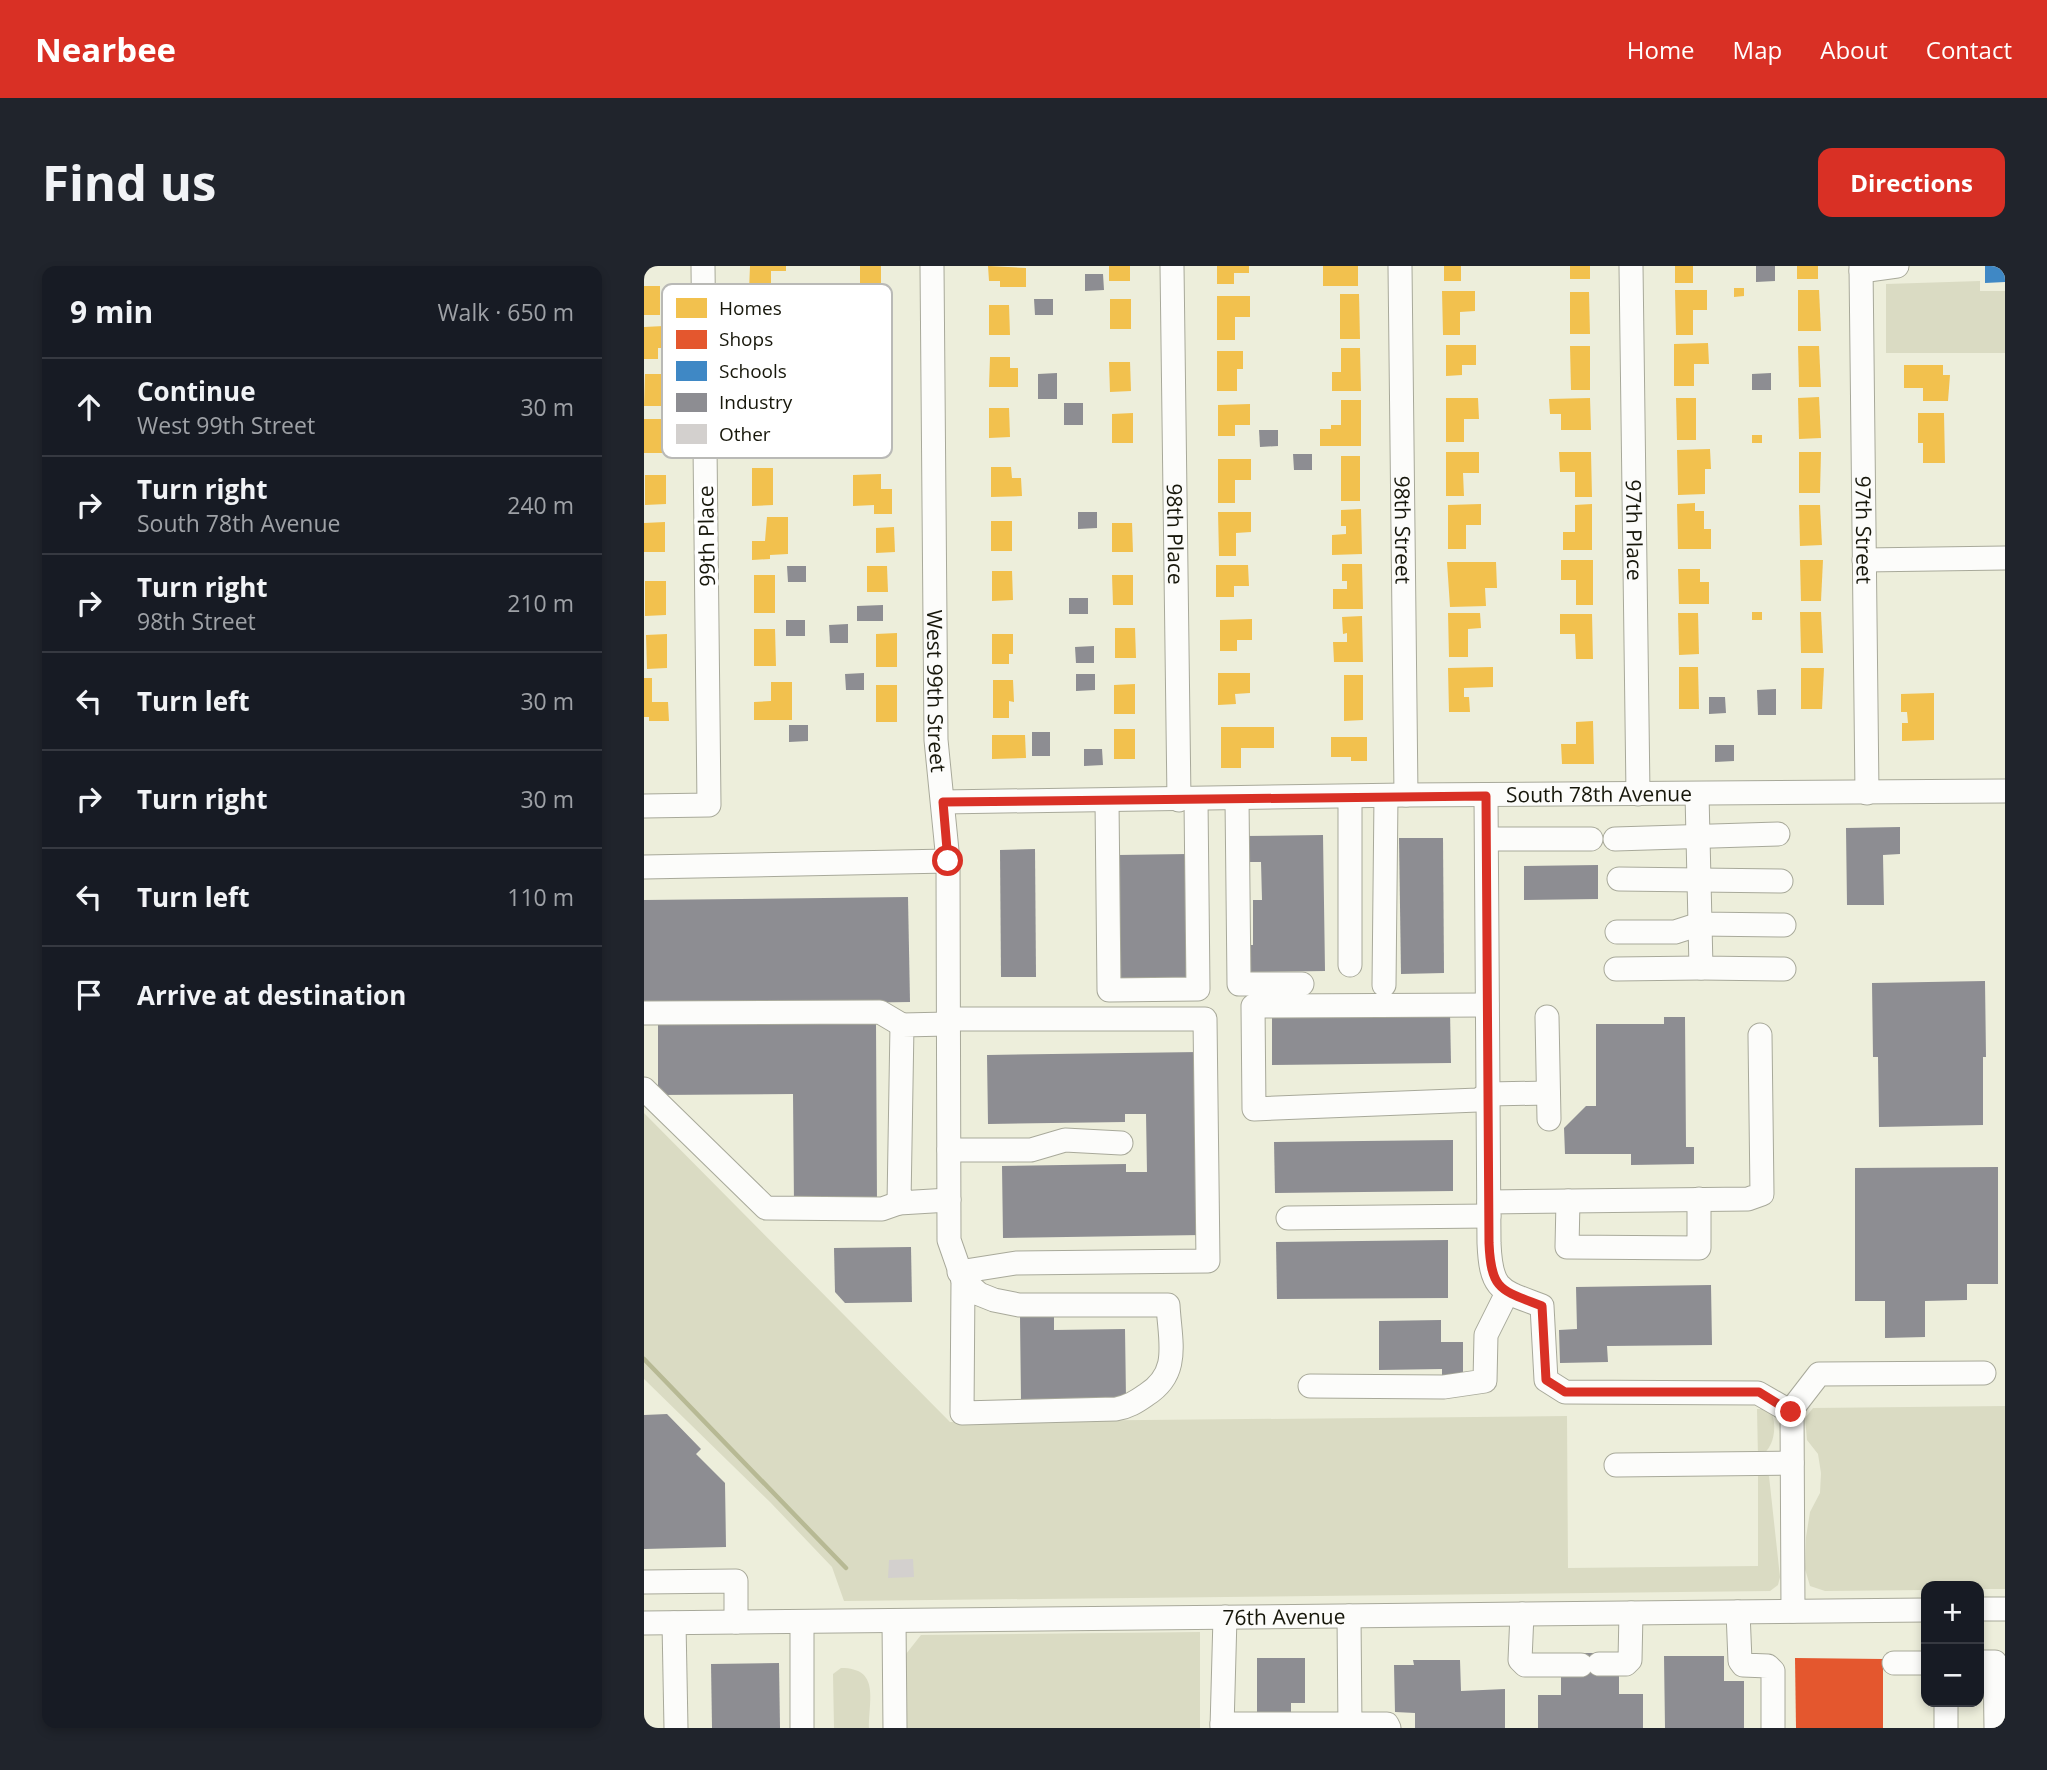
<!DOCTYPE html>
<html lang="en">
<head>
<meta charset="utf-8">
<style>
	:root { --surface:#171b24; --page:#20242c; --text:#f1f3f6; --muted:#9ea1a6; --line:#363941; --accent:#d93025 }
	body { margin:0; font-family:"Open Sans",sans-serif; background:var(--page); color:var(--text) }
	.controls { position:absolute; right:21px; bottom:21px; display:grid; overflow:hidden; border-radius:14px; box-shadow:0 4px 10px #0003 }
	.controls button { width:63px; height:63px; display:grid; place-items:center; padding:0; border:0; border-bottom:2px solid var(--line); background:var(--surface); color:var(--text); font:35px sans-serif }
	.stop { position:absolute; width:21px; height:21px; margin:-16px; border:5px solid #d93025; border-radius:50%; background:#fff }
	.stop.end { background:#d93025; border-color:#fff; box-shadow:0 2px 7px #0008 }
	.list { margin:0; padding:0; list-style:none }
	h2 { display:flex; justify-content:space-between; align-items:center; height:91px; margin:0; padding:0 28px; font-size:30px }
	h2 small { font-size:23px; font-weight:400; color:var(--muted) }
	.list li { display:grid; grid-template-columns:46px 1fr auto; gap:21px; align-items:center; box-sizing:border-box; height:98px; padding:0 28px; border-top:2px solid var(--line) }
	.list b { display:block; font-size:26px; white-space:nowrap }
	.list p { margin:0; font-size:23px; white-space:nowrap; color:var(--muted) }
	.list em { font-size:23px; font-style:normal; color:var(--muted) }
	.icon { flex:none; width:38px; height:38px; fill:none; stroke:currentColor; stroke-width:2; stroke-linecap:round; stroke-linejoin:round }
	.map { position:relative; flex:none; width:1361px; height:1462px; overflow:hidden; border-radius:14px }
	header { display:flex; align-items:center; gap:42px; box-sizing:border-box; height:98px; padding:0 35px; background:var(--accent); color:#fff }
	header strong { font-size:33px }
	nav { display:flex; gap:38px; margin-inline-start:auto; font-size:24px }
	.intro { display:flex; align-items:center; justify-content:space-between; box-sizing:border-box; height:168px; padding:0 42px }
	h1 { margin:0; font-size:49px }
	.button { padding:18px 32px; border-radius:14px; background:var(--accent); color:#fff; font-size:24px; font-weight:700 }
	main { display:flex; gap:42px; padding:0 42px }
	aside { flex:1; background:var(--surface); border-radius:14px; box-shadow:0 4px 10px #0003 }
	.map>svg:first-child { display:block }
	.green { fill:#dadbc3 }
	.homes { fill:#f2c14e }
	.shops { fill:#e4572e }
	.schools { fill:#3f88c5 }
	.industry { fill:#8d8d92 }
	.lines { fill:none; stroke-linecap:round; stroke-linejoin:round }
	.stream { stroke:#b7b994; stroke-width:4.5 }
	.building { fill:#d3d0ce }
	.minor-casing { stroke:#a8a99a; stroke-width:25 }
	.minor { stroke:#fcfcfa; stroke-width:23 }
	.route { stroke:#d93025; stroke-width:9 }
	.labels { text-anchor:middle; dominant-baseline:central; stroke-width:7; stroke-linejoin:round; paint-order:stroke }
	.street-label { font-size:21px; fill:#17170b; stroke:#fff }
	.key { fill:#fff; stroke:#b9b9b6; stroke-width:2 }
	.key-label { font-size:19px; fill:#17170b }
</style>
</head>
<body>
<header>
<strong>Nearbee</strong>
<nav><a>Home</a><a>Map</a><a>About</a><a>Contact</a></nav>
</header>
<div class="intro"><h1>Find us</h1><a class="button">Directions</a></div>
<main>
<aside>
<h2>9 min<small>Walk · 650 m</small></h2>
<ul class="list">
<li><svg class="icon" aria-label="ahead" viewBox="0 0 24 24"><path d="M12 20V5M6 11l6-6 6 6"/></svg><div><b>Continue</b><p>West 99th Street</p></div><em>30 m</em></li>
<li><svg class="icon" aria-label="right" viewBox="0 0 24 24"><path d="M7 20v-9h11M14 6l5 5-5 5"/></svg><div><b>Turn right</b><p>South 78th Avenue</p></div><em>240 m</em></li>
<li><svg class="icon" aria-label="right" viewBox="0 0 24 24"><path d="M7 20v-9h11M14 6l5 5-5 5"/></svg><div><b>Turn right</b><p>98th Street</p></div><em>210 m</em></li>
<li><svg class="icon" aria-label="left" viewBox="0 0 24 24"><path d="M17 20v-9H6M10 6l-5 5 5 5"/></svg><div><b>Turn left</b></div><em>30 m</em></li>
<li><svg class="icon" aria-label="right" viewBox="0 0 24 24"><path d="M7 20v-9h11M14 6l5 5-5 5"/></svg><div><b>Turn right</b></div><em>30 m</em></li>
<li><svg class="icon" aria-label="left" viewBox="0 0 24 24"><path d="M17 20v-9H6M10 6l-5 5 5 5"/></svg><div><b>Turn left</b></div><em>110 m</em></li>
<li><svg class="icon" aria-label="arrive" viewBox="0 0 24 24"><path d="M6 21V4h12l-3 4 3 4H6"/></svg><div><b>Arrive at destination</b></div></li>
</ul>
</aside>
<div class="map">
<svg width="1361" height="1462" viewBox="0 0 1361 1462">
	<rect width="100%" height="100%" fill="#edeedb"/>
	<g class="green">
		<polygon points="1336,15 1336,25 1361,25 1361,87 1242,87 1242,18"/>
		<polygon points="0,847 306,1156 923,1150 924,1302 1114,1300 1114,1205 1125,1210 1136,1311 1134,1319 1126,1325 200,1335 188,1301 126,1236 0,1113"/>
		<polygon points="1361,1140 1361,1323 1335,1323 1335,1320 1282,1320 1282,1324 1181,1325 1166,1320 1161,1303 1162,1271 1166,1246 1176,1227 1177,1207 1174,1188 1163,1174 1161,1152 1169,1142"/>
		<path d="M1113 1143H1126C1134 1158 1131 1184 1114 1191Z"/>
		<polygon points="556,1366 556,1462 260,1462 259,1414 262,1388 277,1369"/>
		<path d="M197 1402C236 1402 225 1433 225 1462H190L189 1408Z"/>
	</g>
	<g class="homes">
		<polygon points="106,0 142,0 142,5 127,5 127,26 105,25"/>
		<rect x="216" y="0" width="21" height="28"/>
		<polygon points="344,0 382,2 382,21 356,21 356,15 345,15"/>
		<rect x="465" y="0" width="21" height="15"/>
		<polygon points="573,0 605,0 605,7 590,7 590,18 573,18"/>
		<rect x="679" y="0" width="35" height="20"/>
		<rect x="800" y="0" width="17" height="15"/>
		<rect x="926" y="0" width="20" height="13"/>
		<rect x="1031" y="0" width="18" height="17"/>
		<rect x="1153" y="0" width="21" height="13"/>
		<rect x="0" y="20" width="16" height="29"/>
		<polygon points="1090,22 1100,22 1100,30 1090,31"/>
		<polygon points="1031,24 1063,24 1063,44 1049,44 1049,69 1032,69"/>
		<polygon points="1154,24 1175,24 1177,65 1154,65"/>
		<polygon points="798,25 831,25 831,45 816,46 816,69 799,69"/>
		<polygon points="926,26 945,26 946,68 926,68"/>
		<polygon points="696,28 715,28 716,73 696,73"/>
		<polygon points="573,30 606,30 606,51 591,51 591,74 573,74"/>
		<rect x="466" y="33" width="21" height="30"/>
		<polygon points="345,39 365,39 366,69 345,69"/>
		<polygon points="239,43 240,57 249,57 249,73 212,73 211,44"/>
		<polygon points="20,60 21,82 14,82 14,93 0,93 0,61"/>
		<polygon points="1064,77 1065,98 1050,98 1050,120 1030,120 1030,78"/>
		<polygon points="802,79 832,79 832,99 818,99 818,109 802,110"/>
		<polygon points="926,80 946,80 946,124 927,124"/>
		<polygon points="1154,80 1175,80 1177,121 1155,121"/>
		<polygon points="697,82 716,82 717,125 688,125 688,106 697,106"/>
		<polygon points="573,85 599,85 599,103 593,103 593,125 573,125"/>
		<polygon points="210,90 238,90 239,104 248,104 249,120 211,120"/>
		<polygon points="346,91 366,91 366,102 374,102 374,121 345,121"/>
		<polygon points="465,96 486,96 487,125 466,126"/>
		<polygon points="1260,99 1299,99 1299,109 1306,109 1304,135 1279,135 1279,122 1260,122"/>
		<polygon points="1,108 21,108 21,129 17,129 18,140 0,140"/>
		<polygon points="1175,131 1177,172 1155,173 1154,132"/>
		<polygon points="802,132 834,132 835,153 820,153 820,176 802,176"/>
		<polygon points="946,132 947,164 917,164 917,148 906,148 905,133"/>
		<polygon points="1032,132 1052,132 1052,174 1033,174"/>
		<polygon points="697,134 717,134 717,180 676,180 676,163 687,163 687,159 697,159"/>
		<polygon points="606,138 606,159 591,159 591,170 574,170 574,139"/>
		<polygon points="210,142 239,142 239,156 248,156 249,172 211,172"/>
		<polygon points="345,142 365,142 366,171 345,172"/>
		<polygon points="489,147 489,177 468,177 468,148"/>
		<polygon points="1274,147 1300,147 1301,197 1279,197 1279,177 1274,177"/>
		<polygon points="0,153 20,153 21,177 18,177 18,187 0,187"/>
		<rect x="1108" y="169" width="10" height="8"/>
		<polygon points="1066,183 1067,203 1061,203 1061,228 1034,229 1033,184"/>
		<polygon points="802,186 835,186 835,207 819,207 820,230 802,230"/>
		<polygon points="915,186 947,186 948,231 931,231 931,206 916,206"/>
		<polygon points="1155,186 1177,186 1176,227 1155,227"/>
		<rect x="697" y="190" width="19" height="45"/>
		<polygon points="574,193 607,193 607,214 591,214 591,237 574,237"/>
		<polygon points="347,201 367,201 368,212 377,212 378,230 347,231"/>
		<polygon points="108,202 129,202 129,239 108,240"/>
		<polygon points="237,208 237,223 248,223 248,248 230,248 230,239 209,240 209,209"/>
		<polygon points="1,209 22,209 22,238 1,239"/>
		<polygon points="1051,237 1051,245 1060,245 1060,263 1067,263 1067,283 1034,283 1033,238"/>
		<polygon points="837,238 837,259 822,259 822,283 804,283 804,239"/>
		<polygon points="948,238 948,284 919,284 919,266 931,266 931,239"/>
		<polygon points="1155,239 1176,239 1178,279 1156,280"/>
		<polygon points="717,243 718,288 688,289 688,269 702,268 702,260 697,260 697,244"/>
		<polygon points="574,246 607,246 607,266 592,267 592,290 575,290"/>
		<polygon points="123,251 144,251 144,288 126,289 126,293 108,294 108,275 121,275"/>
		<rect x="347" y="255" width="21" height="30"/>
		<polygon points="21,256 21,286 0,286 0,257"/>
		<polygon points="468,257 488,257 489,286 468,286"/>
		<polygon points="250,261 251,286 232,287 232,262"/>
		<polygon points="917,294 949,294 949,339 932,339 932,314 917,314"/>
		<polygon points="1156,294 1179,294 1177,335 1157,335"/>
		<polygon points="803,296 852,296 853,322 841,322 842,340 806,341"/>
		<polygon points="698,298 718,298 719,343 689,343 689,323 703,323 703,315 698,315"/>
		<polygon points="572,299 604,299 605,320 590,320 590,331 572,331"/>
		<polygon points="223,300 243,300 244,326 223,326"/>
		<polygon points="1034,303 1056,303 1056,316 1065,316 1065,338 1035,338"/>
		<polygon points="348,305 368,305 369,334 348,335"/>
		<rect x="110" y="309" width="21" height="38"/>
		<polygon points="468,309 489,309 489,339 469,339"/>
		<polygon points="1,315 22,315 22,349 1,350"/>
		<rect x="1108" y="346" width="10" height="8"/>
		<polygon points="1156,346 1177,346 1179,387 1157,387"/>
		<polygon points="804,347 836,347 837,362 824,363 824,391 805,391"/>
		<polygon points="1034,347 1054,347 1055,388 1035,389"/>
		<polygon points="916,348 948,348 949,393 932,393 931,368 916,368"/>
		<polygon points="718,350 719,396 690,396 689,376 703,376 703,367 699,368 698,351"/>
		<polygon points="608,353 608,374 593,374 593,385 576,385 576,354"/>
		<polygon points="471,362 491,362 492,392 471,392"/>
		<polygon points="110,363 131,363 132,400 110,400"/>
		<polygon points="253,367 253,401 232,401 232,368"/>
		<polygon points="23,368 23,402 3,403 2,369"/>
		<polygon points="348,368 369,368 369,388 365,388 365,398 348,398"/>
		<polygon points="849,401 849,421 820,422 820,431 825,431 826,446 805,446 804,402"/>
		<polygon points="1035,401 1054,401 1055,443 1035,443"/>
		<polygon points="1157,402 1180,402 1178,443 1157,443"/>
		<polygon points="574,407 606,407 606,427 591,428 592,438 574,439"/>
		<polygon points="700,409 719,409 719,454 700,455"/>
		<polygon points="0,412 8,412 8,436 24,436 25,455 5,455 5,451 0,451"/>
		<polygon points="349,414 369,414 370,436 365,435 365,452 349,452"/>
		<polygon points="127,416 148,416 148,454 110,454 110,436 127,435"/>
		<polygon points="491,418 491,448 470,448 470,419"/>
		<rect x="232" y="419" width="21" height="37"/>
		<polygon points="1290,427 1290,474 1258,475 1258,457 1264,457 1263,446 1257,446 1257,428"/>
		<polygon points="949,455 950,498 918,498 917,478 932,478 932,456"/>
		<polygon points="577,461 630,461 630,482 597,482 597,502 577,502"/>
		<rect x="470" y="463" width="21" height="30"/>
		<polygon points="348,469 381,469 382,492 348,493"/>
		<polygon points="687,471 723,471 723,495 707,495 707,491 687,491"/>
	</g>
	<polygon class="shops" points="1151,1392 1239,1393 1239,1462 1152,1462"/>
	<polygon class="schools" points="1341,0 1361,0 1361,16 1341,17"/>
	<g class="industry">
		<polygon points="1112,0 1131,0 1131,15 1112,16"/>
		<polygon points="441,8 459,8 460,24 441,25"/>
		<polygon points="390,33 409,33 409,49 391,49"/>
		<polygon points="413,107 413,133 394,133 394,108"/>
		<polygon points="1127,107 1127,124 1108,124 1108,108"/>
		<rect x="420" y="137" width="19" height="22"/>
		<polygon points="615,164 634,164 634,180 616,181"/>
		<polygon points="649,188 668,188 668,204 650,204"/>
		<polygon points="434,246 453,246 453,262 434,263"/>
		<polygon points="143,300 162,300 162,316 144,316"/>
		<rect x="425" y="332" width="19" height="16"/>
		<polygon points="239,339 239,355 213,355 213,340"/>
		<rect x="142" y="354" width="19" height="16"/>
		<polygon points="204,358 204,377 186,377 185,359"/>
		<polygon points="450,380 450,397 432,397 431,381"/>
		<polygon points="220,407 220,424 202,424 201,408"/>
		<polygon points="432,408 451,408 451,424 432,425"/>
		<polygon points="1132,423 1132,449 1114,449 1113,424"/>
		<polygon points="1065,431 1081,431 1082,447 1065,448"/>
		<polygon points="145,459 164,459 164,475 145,476"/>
		<rect x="388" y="466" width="18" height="24"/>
		<polygon points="1071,479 1090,479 1090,495 1071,496"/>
		<polygon points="440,483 458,483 459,499 440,500"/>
		<polygon points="1256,561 1256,588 1239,589 1240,639 1203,639 1202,562"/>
		<polygon points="679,569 681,705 601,706 601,679 609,679 609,634 618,634 617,596 601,596 601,570"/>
		<polygon points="755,572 799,572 800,707 757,708"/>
		<polygon points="391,583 392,711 357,711 356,584"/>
		<polygon points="544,588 545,713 475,714 474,589"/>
		<polygon points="954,599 954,633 880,634 880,600"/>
		<polygon points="264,631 266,736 0,740 0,634"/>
		<polygon points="1341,715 1342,791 1339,791 1339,859 1235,861 1234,791 1229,791 1228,717"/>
		<polygon points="806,746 807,797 628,799 628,748"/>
		<polygon points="1020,751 1041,751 1042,881 1050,881 1050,898 987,899 987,888 921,888 920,862 942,840 952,840 952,758 1020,758"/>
		<polygon points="232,757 233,938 150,939 149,828 14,829 14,758"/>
		<polygon points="555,786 558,969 359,972 358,900 482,898 482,906 503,906 502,848 481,848 481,856 344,858 343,789"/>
		<polygon points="809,874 809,925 631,927 630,876"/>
		<polygon points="1354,901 1354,1018 1323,1018 1323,1034 1281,1035 1281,1071 1241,1072 1241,1035 1211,1035 1211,902"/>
		<polygon points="804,974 804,1032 633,1033 632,976"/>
		<polygon points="267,981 268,1036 201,1037 191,1026 190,982"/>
		<polygon points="1067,1019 1068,1079 963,1080 964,1096 916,1097 915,1064 933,1063 932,1021"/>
		<polygon points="376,1051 410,1051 410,1064 481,1063 482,1133 377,1135"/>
		<polygon points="797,1054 797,1076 819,1076 819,1109 798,1110 798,1103 735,1104 735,1055"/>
		<polygon points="23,1148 57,1183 52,1188 81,1217 82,1281 0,1283 0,1149"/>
		<polygon points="937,1387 955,1387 975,1406 975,1428 999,1428 999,1462 894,1462 894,1429 917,1429 917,1406 938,1406"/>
		<polygon points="1020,1390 1080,1390 1080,1415 1100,1415 1100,1462 1021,1462"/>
		<polygon points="613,1392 661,1392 661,1437 647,1437 647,1446 613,1446"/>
		<polygon points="769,1394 816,1394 817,1425 861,1423 861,1462 771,1462 771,1447 751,1446 750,1399 770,1399"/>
		<polygon points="135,1397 136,1462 68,1462 67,1398"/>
	</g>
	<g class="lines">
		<polyline class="stream" points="0,1093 202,1302"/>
	</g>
	<polygon class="building" points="269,1293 270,1311 244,1312 245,1294"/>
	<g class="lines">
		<g class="minor-casing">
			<g id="minor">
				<path id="s1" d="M288 0 292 474 304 595 305 974 319 1014"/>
				<path id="s2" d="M528 0 535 534"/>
				<path id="s3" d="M756 0 762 529"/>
				<path id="s4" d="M987 0 994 528"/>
				<path id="s5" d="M1217 0 1223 527"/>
				<polyline points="1217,5 1253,0"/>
				<polyline points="1220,294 1361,292"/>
				<polyline points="1053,528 1056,658 1140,659"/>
				<path d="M842 530 845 977C847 1025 856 1024 898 1040L902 1114 921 1126 1114 1127 1147 1146"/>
				<polyline points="706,531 706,699"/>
				<polyline points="593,533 595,718 658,718"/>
				<polyline points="463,535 465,724 554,723 552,534"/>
				<path id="s6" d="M299 536 762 529 1361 525"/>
				<polyline points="0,540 65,539 59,0"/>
				<polyline points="843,573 947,573"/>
				<polyline points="971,573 1134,568"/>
				<polyline points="0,601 304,595"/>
				<polyline points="975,613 1137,615"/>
				<polyline points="973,666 1031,666 1056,658 1057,702 1140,703"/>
				<polyline points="972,703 1057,702"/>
				<polyline points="740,719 742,530"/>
				<polyline points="843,739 609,740 610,843 834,834 844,828 904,827"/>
				<polyline points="0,747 236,746 258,759"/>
				<polyline points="903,751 905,853"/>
				<polyline points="304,753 561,753 564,995 372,997 315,1006"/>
				<polyline points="304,758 258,759 255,937 305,934"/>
				<polyline points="0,823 122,942 238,943 255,937"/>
				<polyline points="305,884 387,884 421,874 477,877"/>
				<polyline points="924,935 923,981 1055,982 1055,933"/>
				<polyline points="845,936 1104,933 1118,928 1116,769"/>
				<polyline points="644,952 845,950"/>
				<path d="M319 1014 335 1028 350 1034 375 1039H524C526 1076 537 1107 502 1129 492 1136 484 1141 472 1143L318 1147Z"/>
				<polyline points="666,1120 800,1121 841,1115 842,1069 863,1027"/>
				<polyline points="972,1199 1148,1197"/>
				<polyline points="0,1316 92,1315 92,1356"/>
				<polyline points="1335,1343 1361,1343"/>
				<polyline points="1149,1345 1148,1143 1175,1108 1340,1107"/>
				<polyline points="1094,1346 1096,1395 1099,1399 1124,1400 1129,1405 1129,1462"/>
				<polyline points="878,1348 876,1394 881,1399 937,1399"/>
				<polyline points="705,1350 706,1462"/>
				<polyline points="250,1355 251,1462"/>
				<polyline points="158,1356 158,1462"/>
				<path id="s7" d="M0 1357 1282 1344"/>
				<polyline points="30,1357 32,1462"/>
				<polyline points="1335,1396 1351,1396 1352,1462"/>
				<polyline points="1250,1397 1282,1397"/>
				<polyline points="955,1398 982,1398 986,1394 987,1347"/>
				<polyline points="1302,1436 1302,1462"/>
				<polyline points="578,1458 743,1458 745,1462"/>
				<polyline points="578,1462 581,1351"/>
			</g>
		</g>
		<use href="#minor" class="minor"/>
	</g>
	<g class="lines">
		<path class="route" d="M304 595 299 536 842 530 845 977C847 1025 857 1024 898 1040L902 1114 921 1126H1115L1147 1146"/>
	</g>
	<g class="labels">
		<g class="street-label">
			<text stroke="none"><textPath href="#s4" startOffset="264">97th Place</textPath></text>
			<text stroke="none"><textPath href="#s5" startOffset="264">97th Street</textPath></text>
			<text stroke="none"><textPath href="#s3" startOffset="264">98th Street</textPath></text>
			<text stroke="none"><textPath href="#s2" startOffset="268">98th Place</textPath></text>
			<text transform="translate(62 270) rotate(-91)">99th Place</text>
			<text stroke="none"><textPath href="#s1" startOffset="425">West 99th Street</textPath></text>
			<text stroke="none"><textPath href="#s6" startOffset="656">South 78th Avenue</textPath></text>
			<text stroke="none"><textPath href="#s7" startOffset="640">76th Avenue</textPath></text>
		</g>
	</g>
	<rect x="18" y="18" width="230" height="174" rx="10" class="key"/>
	<rect x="32" y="32" width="31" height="20" fill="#f2c14e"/>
	<rect x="32" y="64" width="31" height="19" fill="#e4572e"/>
	<rect x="32" y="95" width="31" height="20" fill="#3f88c5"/>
	<rect x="32" y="127" width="31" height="19" fill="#8d8d92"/>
	<rect x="32" y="158" width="31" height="20" fill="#d3d0ce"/>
	<g class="key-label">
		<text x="75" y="49">Homes</text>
		<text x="75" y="80">Shops</text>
		<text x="75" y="112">Schools</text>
		<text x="75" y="143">Industry</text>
		<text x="75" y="175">Other</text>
	</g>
</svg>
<div class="controls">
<button>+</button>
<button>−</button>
</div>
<div class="stop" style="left:304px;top:595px"></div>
<div class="stop end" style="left:1147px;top:1146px"></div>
</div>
</main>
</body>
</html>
